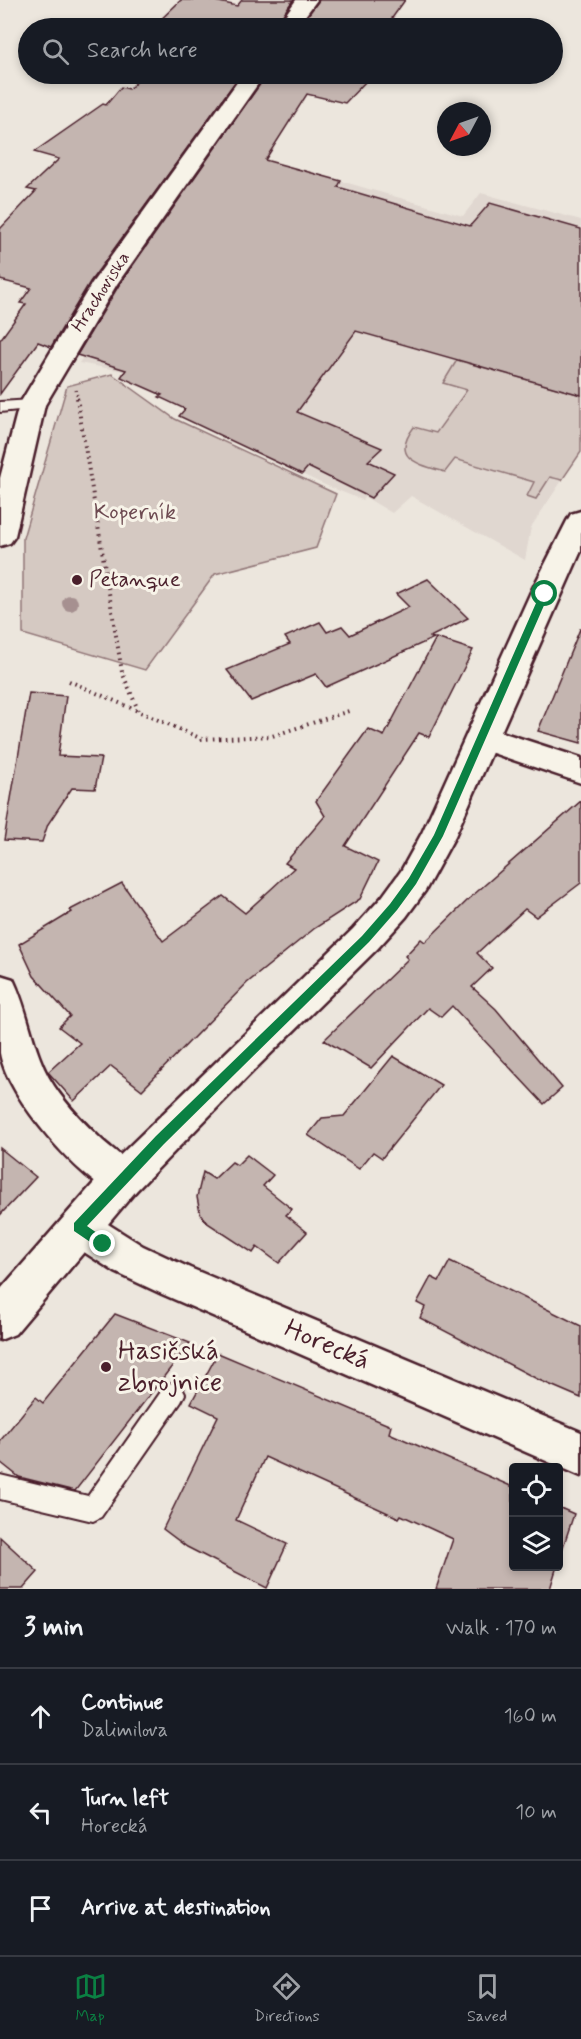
<!DOCTYPE html>
<html lang="en">
<head>
<meta charset="utf-8">
<style>
	:root { --surface:#171b24; --page:#242831; --text:#f1f3f6; --muted:#9ea1a6; --line:#363941; --accent:#0b8043 }
	body { margin:0; font-family:Mynerve,sans-serif; background:var(--page); color:var(--text) }
	.controls { position:absolute; right:18px; bottom:18px; display:grid; overflow:hidden; border-radius:6px; box-shadow:0 3px 9px #0003 }
	.controls button { width:54px; height:54px; display:grid; place-items:center; padding:0; border:0; border-bottom:2px solid var(--line); background:var(--surface); color:var(--text); font:30px sans-serif }
	.compass { position:absolute; left:437px; top:102px; width:54px; height:54px; border-radius:50%; background:var(--surface); box-shadow:0 3px 9px #0003; rotate:229deg }
	.stop { position:absolute; width:18px; height:18px; margin:-14px; border:4px solid #0b8043; border-radius:50%; background:#fff }
	.stop.end { background:#0b8043; border-color:#fff; box-shadow:0 2px 6px #0008 }
	.list { margin:0; padding:0; list-style:none }
	h2 { display:flex; justify-content:space-between; align-items:center; height:78px; margin:0; padding:0 24px; font-size:26px }
	h2 small { font-size:20px; font-weight:400; color:var(--muted) }
	.list li { display:grid; grid-template-columns:39px 1fr auto; gap:18px; align-items:center; box-sizing:border-box; height:96px; padding:0 24px; border-top:2px solid var(--line) }
	.list b { display:block; font-size:22px; white-space:nowrap }
	.list p { margin:0; font-size:20px; white-space:nowrap; color:var(--muted) }
	.list em { font-size:20px; font-style:normal; color:var(--muted) }
	.icon { flex:none; width:33px; height:33px; fill:none; stroke:currentColor; stroke-width:2; stroke-linecap:round; stroke-linejoin:round }
	.map { position:relative; flex:none; width:581px; height:1589px; overflow:hidden }
	.search { position:absolute; background:var(--surface); box-shadow:0 3px 9px #0003; left:18px; right:18px; top:18px; height:66px; display:flex; align-items:center; gap:15px; box-sizing:border-box; padding:0 21px; border-radius:33px; color:var(--muted); font-size:22px }
	.sheet { height:366px; background:var(--surface) }
	nav { display:flex; justify-content:space-around; align-items:center; box-sizing:border-box; height:84px; border-top:2px solid var(--line); background:var(--surface); font-size:16px; color:var(--muted) }
	nav a { display:grid; justify-items:center; gap:3px }
	nav .on { color:var(--accent) }
	.map>svg:first-child { display:block }
	.built { fill:#e0d7d0 }
	.green { fill:#d5c9c2; stroke:#907476; stroke-width:1.5 }
	.building { fill:#c4b5b0; stroke:#4a1f2b; stroke-width:1.5 }
	.lines { fill:none; stroke-linecap:round; stroke-linejoin:round }
	.lane-casing { stroke:#4a1f2b; stroke-width:4 }
	.street-casing { stroke:#4a1f2b; stroke-width:5 }
	.secondary-casing { stroke:#4a1f2b; stroke-width:5 }
	.path-far1 { stroke:#4a1f2b; stroke-width:3; stroke-dasharray:1 3; stroke-linecap:butt }
	.path { stroke:#4a1f2b; stroke-width:4; stroke-dasharray:1.5 4.5; stroke-linecap:butt }
	.lane { fill:#f7f3e8; fill-rule:evenodd }
	.street { fill:#f7f3e8; fill-rule:evenodd }
	.secondary { fill:#f7f3e8; fill-rule:evenodd }
	.tree { fill:#a69090 }
	.route { fill:#0b8043 }
	.poi-dot { fill:#4a1f2b; stroke:#f7f3e8; stroke-width:2 }
	.labels { text-anchor:middle; dominant-baseline:central; stroke-width:6; stroke-linejoin:round; paint-order:stroke }
	.far-street-label { font-size:18px; fill:#4a1f2b; stroke:#f7f3e8 }
	.park-label { font-size:22px; fill:#6d4a51; stroke:#f7f3e8 }
	.poi-label { font-size:22px; fill:#4a1f2b; stroke:#f7f3e8; text-anchor:start }
	.near-street-label { font-size:27px; fill:#4a1f2b; stroke:#f7f3e8 }
	.near-poi-label { font-size:27px; fill:#4a1f2b; stroke:#f7f3e8; text-anchor:start }
</style>
</head>
<body>
<div class="map">
<svg width="581" height="1589" viewBox="0 0 581 1589">
	<rect width="100%" height="100%" fill="#ece6dd"/>
	<filter id="ink" filterUnits="userSpaceOnUse"><feTurbulence type="fractalNoise" baseFrequency=".0167" numOctaves="2"/><feDisplacementMap in="SourceGraphic" scale="12" xChannelSelector="R" yChannelSelector="G"/><feConvolveMatrix kernelMatrix="1 2 1 2 8 2 1 2 1" color-interpolation-filters="sRGB"/></filter>
	<g filter="url(#ink)">
		<polygon class="built" points="217,151 285,165 463,216 481,193 581,220 581,452 531,527 525,560 411,496 392,513 365,497 362,500 325,485 179,416 185,409 159,397 161,394 121,377 122,371 79,363"/>
		<g class="green">
			<path d="M457 360 581 395V452L562 480 550 477 536 499 527 496 534 482 455 459 445 472C418 464 390 459 414 427L436 433 467 390 443 383Z"/>
			<polygon points="112,374 175,419 336,494 316,548 215,574 145,670 23,634 23,538 67,386"/>
		</g>
		<g class="building">
			<polygon points="181,0 210,0 237,6 242,0 293,0 274,28 152,28"/>
			<polygon points="319,0 405,0 385,28 298,28"/>
			<polygon points="145,74 241,74 90,282 51,347 38,342 0,394 0,340 26,304 20,303 31,288 0,280 0,229 36,191 27,189 59,159 34,152 103,104 106,105 121,87 129,89"/>
			<polygon points="267,74 353,74 369,78 345,103 307,94 265,160 341,181 338,187 470,226 490,203 581,229 581,395 356,331 297,412 382,448 368,461 394,473 371,498 308,467 302,474 179,416 185,409 159,397 162,395 121,377 126,370 77,355 119,285"/>
			<polygon points="428,579 468,618 430,637 434,638 326,687 316,674 251,701 227,670 290,644 285,637 320,622 327,632 342,626 350,635 409,607 396,594"/>
			<polygon points="580,629 581,629 581,743 538,731"/>
			<polygon points="436,638 473,650 429,737 419,733 345,846 378,862 360,899 315,928 247,983 142,1090 111,1066 74,1101 48,1072 80,1043 59,1027 70,1016 34,976 19,944 72,912 70,910 122,883 163,941 223,896 245,913 294,868 285,863 325,816 316,801 368,729 384,736"/>
			<polygon points="29,693 66,696 58,756 101,758 95,789 72,788 48,824 42,842 4,840"/>
			<polygon points="581,801 581,883 536,917 525,909 477,953 492,968 472,987 496,1009 562,1088 544,1104 452,1006 441,1017 428,1008 371,1068 324,1040 408,959 405,956 421,939 425,942 471,897"/>
			<polygon points="393,1056 441,1085 382,1158 373,1152 359,1169 308,1135 322,1118 344,1116"/>
			<polygon points="0,1148 36,1177 0,1215"/>
			<polygon points="247,1155 273,1175 263,1186 292,1209 286,1215 307,1232 279,1263 257,1247 253,1253 206,1222 200,1213 197,1197 203,1172 214,1179 232,1162 237,1165"/>
			<polygon points="450,1261 581,1326 581,1398 539,1380 420,1318 425,1307 417,1303 431,1277 439,1281"/>
			<polygon points="115,1314 190,1343 75,1491 19,1477 0,1462 0,1441 36,1397 43,1403"/>
			<polygon points="218,1353 391,1426 389,1433 513,1487 513,1566 557,1566 550,1589 436,1589 453,1539 401,1515 399,1518 265,1457 236,1520 287,1544 267,1588 187,1547 163,1529 218,1416 191,1403"/>
			<polygon points="558,1507 574,1514 558,1562"/>
			<polygon points="0,1537 38,1572 23,1589 0,1589"/>
		</g>
		<g class="lines">
			<g class="lane-casing">
				<g id="lane">
					<polygon points="32,400 39,405 37,408 0,412 0,402"/>
					<polygon points="173,1383 181,1386 185,1394 181,1402 101,1517 93,1521 0,1499 0,1475 88,1496 165,1386"/>
				</g>
			</g>
			<g class="street-casing">
				<g id="street">
					<polygon points="296,0 317,0 296,28 276,28"/>
					<polygon points="243,74 265,74 117,284 45,405 15,536 10,543 0,546 0,478 19,405 92,283"/>
					<polygon points="483,726 581,758 581,783 472,746 467,738 472,730"/>
					<path d="M0 975 13 979C30 1014 32 1053 54 1086 68 1107 85 1124 103 1141 117 1153 133 1163 140 1180L135 1192 121 1198C80 1182 7 1097 0 1053 0 1030 0 999 0 975Z"/>
				</g>
			</g>
			<g class="secondary-casing">
				<polygon id="secondary" points="581,511 581,551 455,836 425,891 406,917 377,949 254,1070 135,1192 108,1224 143,1246 190,1268 581,1432 581,1476 162,1294 115,1272 84,1252 15,1334 0,1340 0,1290 107,1168 353,929 382,897 401,871 422,833 530,594 567,521 571,514"/>
			</g>
			<polyline class="path-far1" points="76,390 78,400"/>
			<g class="path">
				<polyline points="77,398 122,672 138,710"/>
				<polyline points="69,681 202,739 272,736 349,711"/>
			</g>
			<use href="#lane" class="lane"/>
			<use href="#street" class="street"/>
			<use href="#secondary" class="secondary"/>
		</g>
		<circle class="tree" cx="70" cy="603" r="8"/>
	</g>
	<polygon class="route" points="545,591 549,594 443,836 416,884 397,910 369,942 164,1144 87,1226 107,1240 107,1248 99,1248 74,1231 74,1223 156,1136 362,936 390,904 409,878 434,835 540,594"/>
	<g class="poi-dot">
		<circle cx="77" cy="580" r="6"/>
		<circle cx="106" cy="1367" r="6"/>
	</g>
	<g class="labels">
		<g class="far-street-label">
			<text transform="translate(101 292) rotate(-57)">Hrachoviska</text>
		</g>
		<g class="park-label">
			<text x="135" y="513">Koperník</text>
		</g>
		<g class="poi-label">
			<text x="89" y="580">Petanque</text>
		</g>
		<g class="near-street-label">
			<text transform="translate(327 1345) rotate(23)">Horecká</text>
		</g>
		<g class="near-poi-label">
			<text x="118" y="1351">Hasičská<tspan x="118" dy="31">zbrojnice</tspan></text>
		</g>
	</g>
</svg>
<div class="controls">
<button><svg class="icon" aria-label="locate" viewBox="0 0 24 24"><circle cx="12" cy="12" r="6"/><path d="M12 2v4M12 18v4M2 12h4M18 12h4"/></svg></button>
<button><svg class="icon" aria-label="layers" viewBox="0 0 24 24"><path d="M12 4l9 5-9 5-9-5zM3 14l9 5 9-5"/></svg></button>
</div>
<svg class="compass" viewBox="-18 -18 36 36"><path d="M0-13l5 13h-10z" fill="#e53935"/><path d="M0 13l5-13h-10z" fill="#9ea1a6"/></svg>
<div class="stop" style="left:545px;top:594px"></div>
<div class="stop end" style="left:103px;top:1244px"></div>
<div class="search"><svg class="icon" aria-label="search" viewBox="0 0 24 24"><circle cx="10" cy="10" r="6"/><path d="M15 15l6 6"/></svg>Search here</div>
</div>
<section class="sheet">
<h2>3 min<small>Walk · 170 m</small></h2>
<ul class="list">
<li><svg class="icon" aria-label="ahead" viewBox="0 0 24 24"><path d="M12 20V5M6 11l6-6 6 6"/></svg><div><b>Continue</b><p>Dalimilova</p></div><em>160 m</em></li>
<li><svg class="icon" aria-label="left" viewBox="0 0 24 24"><path d="M17 20v-9H6M10 6l-5 5 5 5"/></svg><div><b>Turn left</b><p>Horecká</p></div><em>10 m</em></li>
<li><svg class="icon" aria-label="arrive" viewBox="0 0 24 24"><path d="M6 21V4h12l-3 4 3 4H6"/></svg><div><b>Arrive at destination</b></div></li>
</ul>
</section>
<nav>
<a class="on"><svg class="icon" aria-label="map" viewBox="0 0 24 24"><path d="M3 6l6-2 6 2 6-2v14l-6 2-6-2-6 2zM9 4v14M15 6v14"/></svg>Map</a>
<a><svg class="icon" aria-label="directions" viewBox="0 0 24 24"><path d="M12 3l9 9-9 9-9-9zM9 14v-3h6M13 9l2 2-2 2"/></svg>Directions</a>
<a><svg class="icon" aria-label="saved" viewBox="0 0 24 24"><path d="M7 4h10v16l-5-4-5 4z"/></svg>Saved</a>
</nav>
</body>
</html>
